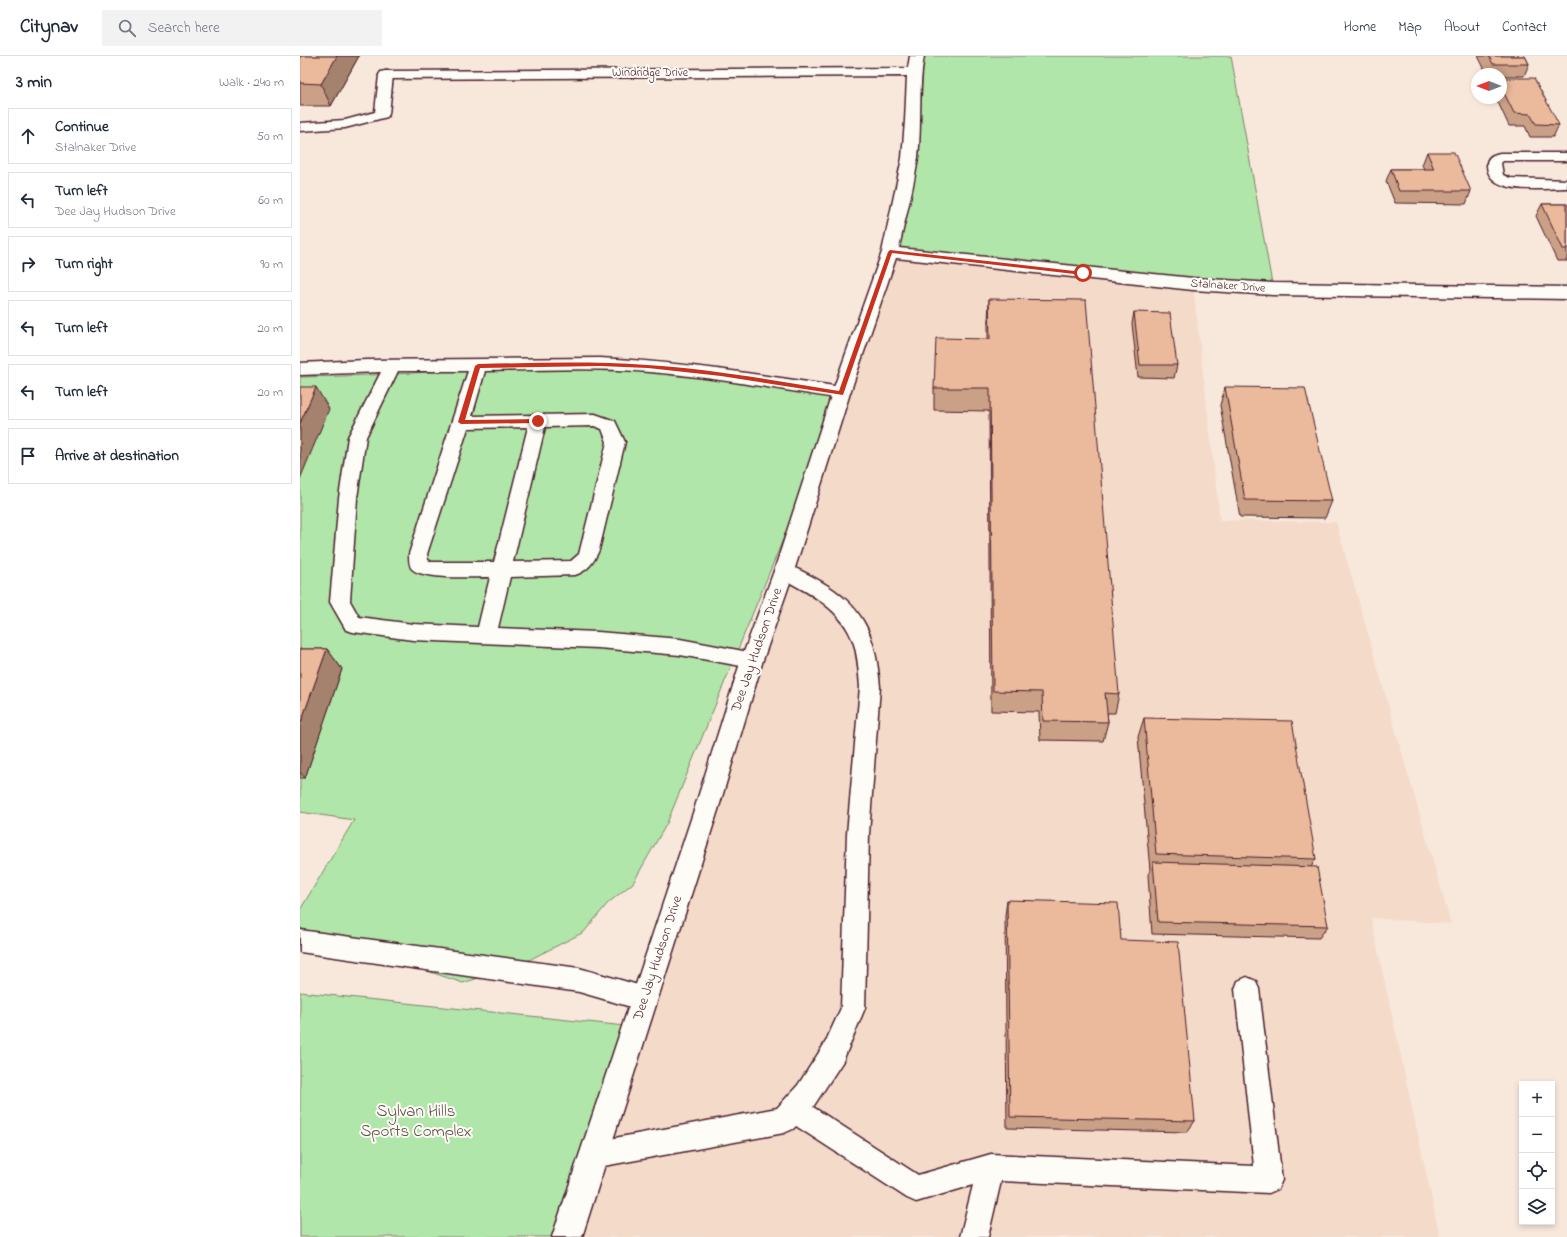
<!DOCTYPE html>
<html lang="en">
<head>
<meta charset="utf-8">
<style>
	:root { --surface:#fff; --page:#f2f2f3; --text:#1f2937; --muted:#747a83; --line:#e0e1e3 }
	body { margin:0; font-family:"Indie Flower",sans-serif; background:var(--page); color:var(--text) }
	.controls { position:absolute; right:12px; bottom:12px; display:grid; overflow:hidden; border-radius:0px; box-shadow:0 2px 6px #0003 }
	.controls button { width:36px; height:36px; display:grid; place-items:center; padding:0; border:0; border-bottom:1px solid var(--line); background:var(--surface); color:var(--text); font:20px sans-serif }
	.compass { position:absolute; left:1171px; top:12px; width:36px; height:36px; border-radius:50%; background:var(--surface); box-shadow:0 2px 6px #0003; rotate:270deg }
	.stop { position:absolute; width:12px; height:12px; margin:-9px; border:3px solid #c8321e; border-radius:50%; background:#fff }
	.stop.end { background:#c8321e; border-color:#fff; box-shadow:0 1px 4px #0008 }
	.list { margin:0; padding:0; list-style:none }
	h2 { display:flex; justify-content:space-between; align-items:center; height:52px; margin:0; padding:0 16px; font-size:17px }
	h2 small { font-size:13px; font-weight:400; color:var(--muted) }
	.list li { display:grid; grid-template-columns:26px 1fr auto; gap:12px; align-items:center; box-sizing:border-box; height:56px; margin:0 8px 8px; padding:0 8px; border:1px solid var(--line); border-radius:0px }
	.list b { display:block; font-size:15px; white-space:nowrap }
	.list p { margin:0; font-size:13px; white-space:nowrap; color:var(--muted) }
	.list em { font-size:13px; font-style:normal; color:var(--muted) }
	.icon { flex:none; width:22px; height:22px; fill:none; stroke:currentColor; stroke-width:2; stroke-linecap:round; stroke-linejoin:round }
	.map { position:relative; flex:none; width:1267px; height:1181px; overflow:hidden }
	header { display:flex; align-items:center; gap:24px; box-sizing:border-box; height:56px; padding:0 20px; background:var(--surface); border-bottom:1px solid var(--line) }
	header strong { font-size:19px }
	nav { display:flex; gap:22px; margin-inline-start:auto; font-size:14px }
	.search { width:280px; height:36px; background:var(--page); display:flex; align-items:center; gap:10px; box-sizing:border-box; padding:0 14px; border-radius:0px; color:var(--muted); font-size:15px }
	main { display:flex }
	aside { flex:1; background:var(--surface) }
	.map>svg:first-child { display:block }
	.built { fill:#f4dac9 }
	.green { fill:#b0e6a9; stroke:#7d826a }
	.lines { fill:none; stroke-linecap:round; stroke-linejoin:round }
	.service-casing { stroke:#4a1f2b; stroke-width:3 }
	.minor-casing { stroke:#4a1f2b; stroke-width:3 }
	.service { fill:#fdfcf7; fill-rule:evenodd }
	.minor { fill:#fdfcf7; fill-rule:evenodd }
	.wall { fill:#caa086; stroke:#4a1f2b }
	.shaded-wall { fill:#a4826d; stroke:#4a1f2b }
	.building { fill:#ebba9c; stroke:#4a1f2b }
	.route { fill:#c8321e }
	.labels { text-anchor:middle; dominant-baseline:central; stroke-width:4; stroke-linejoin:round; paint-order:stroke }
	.far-street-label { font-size:12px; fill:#4a1f2b; stroke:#fdfcf7 }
	.street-label { font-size:14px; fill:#4a1f2b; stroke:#fdfcf7 }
	.near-park-label { font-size:17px; fill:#64514a; stroke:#fdfcf7 }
</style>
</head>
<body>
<header>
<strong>Citynav</strong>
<div class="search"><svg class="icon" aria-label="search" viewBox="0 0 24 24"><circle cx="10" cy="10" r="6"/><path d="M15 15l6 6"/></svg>Search here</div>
<nav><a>Home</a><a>Map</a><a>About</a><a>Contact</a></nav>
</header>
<main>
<aside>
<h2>3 min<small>Walk · 240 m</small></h2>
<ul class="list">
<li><svg class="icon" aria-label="ahead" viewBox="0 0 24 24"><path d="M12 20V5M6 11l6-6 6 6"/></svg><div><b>Continue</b><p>Stalnaker Drive</p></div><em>50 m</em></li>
<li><svg class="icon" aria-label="left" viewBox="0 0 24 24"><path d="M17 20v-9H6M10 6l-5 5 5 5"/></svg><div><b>Turn left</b><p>Dee Jay Hudson Drive</p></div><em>60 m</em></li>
<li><svg class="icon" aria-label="right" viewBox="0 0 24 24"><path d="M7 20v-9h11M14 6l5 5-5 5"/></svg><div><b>Turn right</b></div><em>90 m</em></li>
<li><svg class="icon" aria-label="left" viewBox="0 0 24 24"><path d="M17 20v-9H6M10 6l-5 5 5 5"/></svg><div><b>Turn left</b></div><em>20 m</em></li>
<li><svg class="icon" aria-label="left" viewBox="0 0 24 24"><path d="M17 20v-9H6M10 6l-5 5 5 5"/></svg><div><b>Turn left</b></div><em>20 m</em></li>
<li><svg class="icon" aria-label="arrive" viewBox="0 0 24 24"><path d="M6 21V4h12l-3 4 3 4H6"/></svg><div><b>Arrive at destination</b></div></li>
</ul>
</aside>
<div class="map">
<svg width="1267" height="1181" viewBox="0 0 1267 1181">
	<rect width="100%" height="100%" fill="#f8e8dc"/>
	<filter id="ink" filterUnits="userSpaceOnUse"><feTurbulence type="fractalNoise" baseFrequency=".025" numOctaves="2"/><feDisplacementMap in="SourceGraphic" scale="8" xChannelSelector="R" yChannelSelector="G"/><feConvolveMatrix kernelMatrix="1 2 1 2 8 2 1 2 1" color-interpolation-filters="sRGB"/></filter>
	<g filter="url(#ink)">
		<polygon class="built" points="590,196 893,228 920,464 1036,466 1151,868 1071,862 1140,1181 268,1181"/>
		<g class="green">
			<polygon points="617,0 931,0 973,233 590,196"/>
			<path d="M300 308 541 337 535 356 367 767 333 827 308 847 284 876 221 908 163 927 0 872V854L54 764 0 756V321C100 320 200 310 300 308Z"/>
			<polygon points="0,936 335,971 267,1181 0,1181"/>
		</g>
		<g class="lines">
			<g class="service-casing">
				<g id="service">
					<polygon points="86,15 91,16 93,19 89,58 87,61 45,72 0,75 0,67 45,64 75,56 79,19 81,16"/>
					<path d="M1200 97H1267V105H1203L1201 107 1203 119 1210 122 1267 124V132C1245 132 1186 141 1187 108 1187 101 1194 98 1200 97Z"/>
					<path d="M300 302C381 306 461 319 541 331L547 333 549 337 547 341 541 343C477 333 413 321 349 316 294 311 239 314 185 315L172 360 295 358 315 365 325 386 299 494C294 506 288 515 275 519L210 521 198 572 298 576 380 583 459 598 462 604 459 610 452 612 380 599 298 592 113 584 53 576 46 574 30 546 39 442 48 381 81 316 0 319V307L66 304ZM98 315H168L109 498C109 503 109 510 112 513 124 524 173 521 190 521L178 571 113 568 59 561 50 545 57 442 66 381ZM294 370 302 373 307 386 279 498 271 505 213 506 245 371ZM228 371 194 506H132L128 504 127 498 168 372Z"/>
					<path d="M484 508C497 512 508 518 520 525 565 551 576 581 580 631L569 778 565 952 543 1005 513 1051 618 1119 691 1098 954 1110 935 933 938 925 947 921 956 925 959 933 982 1124 978 1133 969 1137 701 1125 688 1181H660L673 1129 616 1146 607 1142 496 1070 493 1073 484 1077 293 1112 284 1108 280 1099 284 1090 293 1086 477 1052 498 1029 525 987 541 952 547 778 560 631C559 617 558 602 554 588 543 553 508 536 477 520L474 515 477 510Z"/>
					<polygon points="0,874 279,912 345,931 354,934 357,943 354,952 345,955 279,936 0,896"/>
				</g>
			</g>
			<g class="minor-casing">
				<path id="minor" d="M610 0H624C618 33 622 68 618 101 614 131 605 162 599 192L893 222 973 227 1267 231V243L973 239 893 234 596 202 550 337 494 515 463 604 419 751 282 1181H252L395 751 441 604 474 515 532 337 582 196 602 102 605 65 607 20 86 23 81 22 79 19 81 16 86 15 608 12Z"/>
			</g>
			<use href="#service" class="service"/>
			<use href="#minor" class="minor"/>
		</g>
		<g class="wall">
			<polygon points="0,0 59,0 31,50 0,50"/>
			<polygon points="1178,0 1225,0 1229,8 1224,20 1201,20 1201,18 1187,18"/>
			<polygon points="1201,22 1259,69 1253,81 1230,81 1225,70 1209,70 1196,42 1201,42"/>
			<polygon points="1127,96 1171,135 1166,148 1095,147 1086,125 1091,113 1124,113 1122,109"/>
			<polygon points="1242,148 1267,148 1267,205 1257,205 1236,160"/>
			<polygon points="689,243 819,638 815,657 807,657 808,666 803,685 740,684 739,656 691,655 689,355 634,354 634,332 688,283 688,266"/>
			<polygon points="834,256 877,309 874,322 838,321 832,268"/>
			<polygon points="925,331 1032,445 1025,462 940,461 920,349"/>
			<polygon points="0,593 27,593 42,613 5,722 0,722"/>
			<polygon points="844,662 1016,803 1011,811 1028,870 1019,882 852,878 848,819 850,814 838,681"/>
			<polygon points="707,844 821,884 895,1065 887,1076 707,1072 705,860"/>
		</g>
		<g class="shaded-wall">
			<polygon points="37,0 59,0 31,50 21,28"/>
			<polygon points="16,331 29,353 0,423 0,367"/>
			<polygon points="27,593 42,613 5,722 0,716 0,669"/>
		</g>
		<g class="building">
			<polygon points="0,0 37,0 21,28 0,27"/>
			<polygon points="1189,0 1225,0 1229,8 1193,8"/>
			<polygon points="1201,22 1234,22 1259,69 1236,68 1230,58 1214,57 1201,31"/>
			<polygon points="1127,96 1154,96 1171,135 1099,135 1091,113 1134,113"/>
			<polygon points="1242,148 1267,148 1267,193 1263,193"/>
			<polygon points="689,243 786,244 819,638 805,637 808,666 743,665 742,636 693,635 690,332 634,332 636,282 690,283"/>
			<polygon points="834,256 870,257 877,309 840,309"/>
			<polygon points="0,331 16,331 0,367"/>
			<polygon points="925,331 1005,332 1032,445 945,444"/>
			<polygon points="0,593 27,593 0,669"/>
			<polygon points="844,662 992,665 1016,803 856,798"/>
			<polygon points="853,806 1017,811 1028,870 858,866"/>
			<polygon points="707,844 818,847 821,884 878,886 895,1065 710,1061"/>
		</g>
	</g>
	<path class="route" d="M590 194 783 216 786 217 783 219 592 197 543 339 421 320 348 312 300 310 180 312 165 364 238 363 241 365 238 367 161 368 158 366 175 310 178 308C234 307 291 305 347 309 412 313 476 325 539 335L588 196Z"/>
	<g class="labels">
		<g class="far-street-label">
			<text x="350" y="17">Windridge Drive</text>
			<text transform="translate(928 230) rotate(4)">Stalnaker Drive</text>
		</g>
		<g class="street-label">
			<text transform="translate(457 594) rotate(-71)">Dee Jay Hudson Drive</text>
			<text transform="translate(358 902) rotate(-72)">Dee Jay Hudson Drive</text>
		</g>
		<g class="near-park-label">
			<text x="116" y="1055">Sylvan Hills<tspan x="116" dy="20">Sports Complex</tspan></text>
		</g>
	</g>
</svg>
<div class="controls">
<button>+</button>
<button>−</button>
<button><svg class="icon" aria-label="locate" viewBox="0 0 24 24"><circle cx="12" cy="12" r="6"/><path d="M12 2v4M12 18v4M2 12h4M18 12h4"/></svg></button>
<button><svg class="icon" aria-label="layers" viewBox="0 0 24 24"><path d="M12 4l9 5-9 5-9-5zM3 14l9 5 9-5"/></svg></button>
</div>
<svg class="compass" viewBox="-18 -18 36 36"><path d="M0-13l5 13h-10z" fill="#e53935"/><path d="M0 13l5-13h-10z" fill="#747a83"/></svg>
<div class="stop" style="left:783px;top:217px"></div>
<div class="stop end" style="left:238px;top:365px"></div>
</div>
</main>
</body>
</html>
